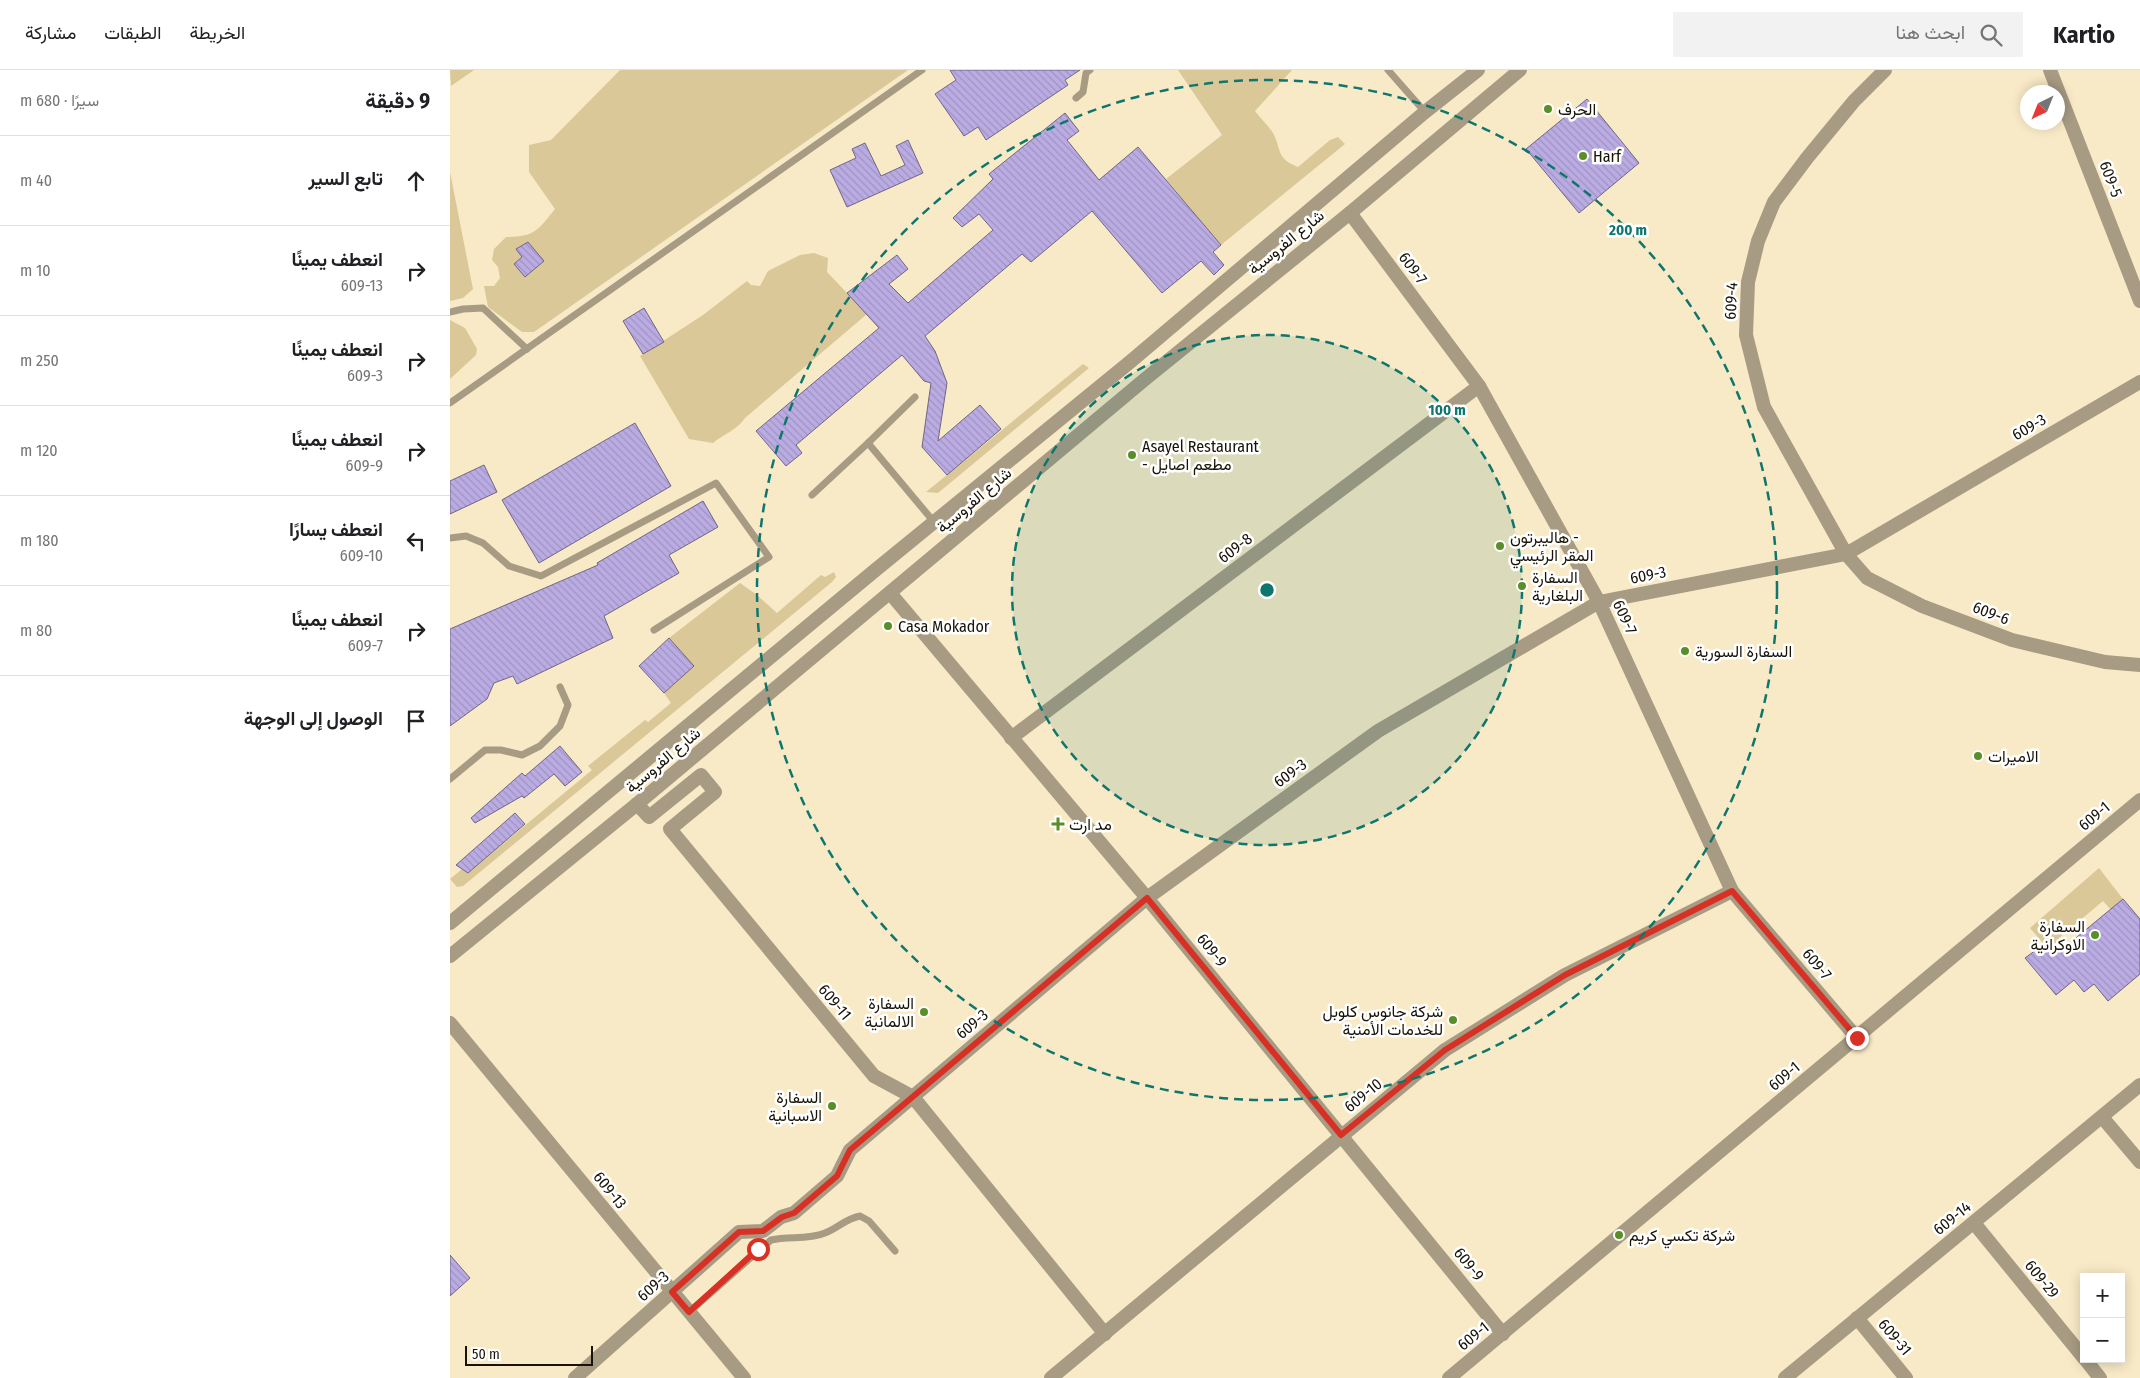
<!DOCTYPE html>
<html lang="ar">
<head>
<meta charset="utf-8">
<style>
	:root { --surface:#fff; --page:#f2f2f2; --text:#202124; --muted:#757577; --line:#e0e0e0 }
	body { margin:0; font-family:"Fira Sans Condensed",Vazirmatn,sans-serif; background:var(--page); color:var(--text); direction:rtl }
	.controls { position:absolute; right:15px; bottom:15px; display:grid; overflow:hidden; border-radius:0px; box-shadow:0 2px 12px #0003 }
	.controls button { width:45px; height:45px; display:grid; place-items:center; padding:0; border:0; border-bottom:1px solid var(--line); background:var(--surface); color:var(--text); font:25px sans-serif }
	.compass { position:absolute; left:1570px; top:15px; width:45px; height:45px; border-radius:50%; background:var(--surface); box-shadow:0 2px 12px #0003; rotate:223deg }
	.scale { position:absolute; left:15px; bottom:12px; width:128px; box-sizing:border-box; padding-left:5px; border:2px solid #181307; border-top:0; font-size:14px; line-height:18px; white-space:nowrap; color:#181307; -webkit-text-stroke:4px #fff; paint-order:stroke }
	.stop { position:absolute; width:15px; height:15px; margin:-11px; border:4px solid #d93025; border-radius:50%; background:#fff }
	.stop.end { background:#d93025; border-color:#fff; box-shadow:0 1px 5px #0008 }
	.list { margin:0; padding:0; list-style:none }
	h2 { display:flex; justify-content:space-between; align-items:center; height:65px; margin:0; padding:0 20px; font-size:21px }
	h2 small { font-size:16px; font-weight:400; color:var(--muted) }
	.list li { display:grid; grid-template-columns:32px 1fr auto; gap:15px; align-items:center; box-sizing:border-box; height:90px; padding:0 20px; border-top:1px solid var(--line) }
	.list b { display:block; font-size:19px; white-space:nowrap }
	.list p { margin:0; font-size:16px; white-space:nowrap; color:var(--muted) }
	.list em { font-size:16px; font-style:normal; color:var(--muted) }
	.icon { flex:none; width:28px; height:28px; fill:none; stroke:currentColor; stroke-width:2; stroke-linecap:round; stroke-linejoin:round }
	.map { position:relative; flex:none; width:1690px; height:1308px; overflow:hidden; direction:ltr }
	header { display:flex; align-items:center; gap:30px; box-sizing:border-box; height:70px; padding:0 25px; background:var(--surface); border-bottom:1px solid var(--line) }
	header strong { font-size:24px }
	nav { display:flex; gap:28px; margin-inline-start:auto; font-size:18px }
	.search { width:350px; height:45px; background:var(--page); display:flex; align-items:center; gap:12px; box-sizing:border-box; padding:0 18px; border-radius:0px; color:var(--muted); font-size:19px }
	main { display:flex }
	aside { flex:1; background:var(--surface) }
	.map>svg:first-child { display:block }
	.green { fill:#dac898 }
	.building { fill:url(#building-back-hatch); stroke:#6e6686 }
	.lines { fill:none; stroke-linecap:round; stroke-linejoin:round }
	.service { stroke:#a79b84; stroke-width:7 }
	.minor { stroke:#a79b84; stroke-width:14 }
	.tertiary { stroke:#a79b84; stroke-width:14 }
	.route { stroke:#d93025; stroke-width:6 }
	.ring { fill:none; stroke:#0f766e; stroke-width:2.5; stroke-dasharray:9 6 }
	.poi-dot { fill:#598e29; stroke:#fff; stroke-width:2 }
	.labels { text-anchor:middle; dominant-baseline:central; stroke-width:5; stroke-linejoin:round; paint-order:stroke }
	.poi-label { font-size:16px; fill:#181307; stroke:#fff; text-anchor:start }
	.street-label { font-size:16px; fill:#181307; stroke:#fff }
	.centre { fill:#0f766e; stroke:#fff; stroke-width:2.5 }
	.ring-label { font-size:15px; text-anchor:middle; font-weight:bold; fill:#0f766e; stroke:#fff; stroke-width:5; stroke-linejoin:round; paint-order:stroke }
</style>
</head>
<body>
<header>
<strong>Kartio</strong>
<div class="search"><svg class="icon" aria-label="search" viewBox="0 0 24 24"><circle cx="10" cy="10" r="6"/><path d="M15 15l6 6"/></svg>ابحث هنا</div>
<nav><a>الخريطة</a><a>الطبقات</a><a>مشاركة</a></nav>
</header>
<main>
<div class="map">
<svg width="1690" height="1308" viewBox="0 0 1690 1308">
	<defs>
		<pattern id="building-back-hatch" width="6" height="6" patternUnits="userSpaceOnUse" patternTransform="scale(1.25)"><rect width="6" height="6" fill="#baace3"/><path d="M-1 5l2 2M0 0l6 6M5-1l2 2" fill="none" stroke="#9f93c1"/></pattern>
	</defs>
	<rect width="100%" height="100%" fill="#f8eac6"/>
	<g class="green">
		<polygon points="0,0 24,0 1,16"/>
		<path d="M170 0H458L84 262H72L38 237 34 216H44L50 208 48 197 42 190 44 179 56 167C85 167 88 160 105 139L79 102V75L101 70Z"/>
		<path d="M728 0H842L805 41C810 48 818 55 823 63 832 79 825 88 848 97L880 70 888 67 895 74 771 175 716 109 772 65Z"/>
		<polygon points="0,102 23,219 13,228 0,231"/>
		<path d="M364 183 378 188 377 202 417 244 295 348C287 360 274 364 263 373L239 369 190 286 253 245 297 211 301 215 310 216 318 201 350 185Z"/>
		<polygon points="0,250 15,258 27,279 26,285 0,309"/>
		<polygon points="633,294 639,298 488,423 476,422"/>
		<polygon points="384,502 386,507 382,512 13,816 7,817 0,809 12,799 17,802 20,801 142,700 138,696 195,650 198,652 221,633 214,623 244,596 219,568 290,513 307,525 327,543 371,505 375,507"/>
		<polygon points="1649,798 1673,829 1661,840 1653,831 1609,868 1616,876 1604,886 1580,858"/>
	</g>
	<g class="building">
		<polygon points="500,0 630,0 615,10 618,15 536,70 528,57 514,66 485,24 506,10"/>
		<polygon points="1137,29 1189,93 1129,143 1076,79"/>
		<polygon points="615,43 629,61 617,70 649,110 688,77 771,175 763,182 774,195 764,205 751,191 712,223 642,141 581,192 572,184 475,266 485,281 497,313 488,371 530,335 551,359 497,405 472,377 481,313 474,311 452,285 346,375 352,383 336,396 306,361 429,258 397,223 447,185 458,199 439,214 458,233 543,160 529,144 512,157 503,148 543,109 539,104"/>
		<polygon points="458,70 473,103 397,137 380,100 406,88 402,79 415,73 431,106 455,95 446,76"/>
		<polygon points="78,172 94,191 75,207 64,194 72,187 66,179"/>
		<polygon points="194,238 214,272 193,284 173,251"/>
		<polygon points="185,353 221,416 89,493 52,430"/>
		<polygon points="34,395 47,422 0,444 0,411"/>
		<polygon points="253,431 268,457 219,485 229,503 154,546 163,568 67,614 63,606 44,613 37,629 0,656 0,559 148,495 147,493"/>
		<polygon points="219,568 244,596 214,623 189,596"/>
		<polygon points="110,676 132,702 115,716 104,704 74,728 72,726 25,753 21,748 72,703 75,706"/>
		<polygon points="65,743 75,754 18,803 6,795"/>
		<polygon points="1673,829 1690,849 1690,904 1658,931 1644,914 1634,922 1624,910 1606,925 1575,888 1586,880 1588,882 1598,878 1604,886"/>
		<polygon points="0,1185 20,1208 0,1226"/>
	</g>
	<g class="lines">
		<g class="service">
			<polyline points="938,0 975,42"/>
			<polyline points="626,28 633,22 636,3 640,0"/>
			<polyline points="0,242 13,239 33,238 77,279"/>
			<polyline points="0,333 472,0"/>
			<polyline points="418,373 465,327"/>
			<polyline points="362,425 418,373 484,452"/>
			<polyline points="0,468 16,466 33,473 59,496 91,506 266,413 319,487 204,560"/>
			<polyline points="0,709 35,680 51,680 72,685 90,676 110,656 118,635 110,617"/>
			<path d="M239 1242 321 1170C340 1166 357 1170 375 1163 388 1158 395 1149 410 1146L419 1151 445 1181"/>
		</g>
		<g class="minor">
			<polyline points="1435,0 1404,31 1357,88 1324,132 1308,171 1298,212 1296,265 1314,337 1396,484 1417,508 1472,536 1562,570 1655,592 1690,595"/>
			<polyline points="1600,0 1690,231"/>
			<polyline points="900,143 1029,316 1149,532 1282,821 1407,968"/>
			<polyline points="440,523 697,828 1053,1264"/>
			<polyline points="561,668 1029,316"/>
			<polyline points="187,734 199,747 251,705 265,722 220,759 424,1006 463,1027 655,1264"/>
			<polyline points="0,953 294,1308"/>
			<polyline points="1652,1047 1690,1092"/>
			<polyline points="1524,1153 1634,1288"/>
			<polyline points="1407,1248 1456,1308"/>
			<polyline points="1635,1289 1650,1308"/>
			<polyline points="125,1308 289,1162 313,1161 331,1147 344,1143 387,1106 400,1080 697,828 928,661 1149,532 1396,484 1690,312"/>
			<polyline points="601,1308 995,980 1115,905 1282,821"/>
			<polyline points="999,1308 1690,730"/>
			<polyline points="1335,1308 1690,1015"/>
		</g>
		<g class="tertiary">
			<polyline points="0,853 423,502 680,292 975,42 1028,0"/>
			<polyline points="0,886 187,734 694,310 900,143 1070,0"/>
		</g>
	</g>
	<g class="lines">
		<polyline class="route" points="308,1179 239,1242 222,1222 289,1162 313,1161 332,1147 344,1143 387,1106 400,1080 697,828 891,1065 995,980 1115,905 1282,821 1407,968"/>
	</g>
	<circle cx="817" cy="520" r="255" fill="#0f766e" fill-opacity=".12"/>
	<g class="ring">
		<circle cx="817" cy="520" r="255"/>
		<circle cx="817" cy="520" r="510"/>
	</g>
	<g class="poi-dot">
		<circle cx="1098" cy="39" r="5"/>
		<circle cx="1133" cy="86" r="5"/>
		<circle cx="682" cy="385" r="5"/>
		<circle cx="1050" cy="476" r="5"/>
		<circle cx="1072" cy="516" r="5"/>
		<circle cx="438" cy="556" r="5"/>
		<circle cx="1235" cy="581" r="5"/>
		<circle cx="1528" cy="686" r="5"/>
		<path d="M605.5 746.5h5v5h5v5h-5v5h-5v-5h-5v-5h5z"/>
		<circle cx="1645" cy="865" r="5"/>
		<circle cx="474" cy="942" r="5"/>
		<circle cx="1003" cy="950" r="5"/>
		<circle cx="382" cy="1036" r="5"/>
		<circle cx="1169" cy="1165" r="5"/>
	</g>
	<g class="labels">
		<g class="poi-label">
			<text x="1108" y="39">الحرف</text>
			<text x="1143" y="86">Harf</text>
			<text x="692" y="376">Asayel Restaurant<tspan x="692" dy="18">- مطعم اصايل</tspan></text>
			<text x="1060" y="467">هاليبرتون -<tspan x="1060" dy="18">المقر الرئيسي</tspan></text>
			<text x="1082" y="507">السفارة<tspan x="1082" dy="18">البلغارية</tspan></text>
			<text x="448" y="556">Casa Mokador</text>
			<text x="1245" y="581">السفارة السورية</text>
			<text x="1538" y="686">الاميرات</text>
			<text x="619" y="754">مد ارت</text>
			<text x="1635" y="856" text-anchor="end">السفارة<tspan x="1635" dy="18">الاوكرانية</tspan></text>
			<text x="464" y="933" text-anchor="end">السفارة<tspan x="464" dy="18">الالمانية</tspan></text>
			<text x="993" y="941" text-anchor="end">شركة جانوس كلوبل<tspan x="993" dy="18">للخدمات الأمنية</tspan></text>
			<text x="372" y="1027" text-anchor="end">السفارة<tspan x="372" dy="18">الاسبانية</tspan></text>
			<text x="1179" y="1165">شركة تكسي كريم</text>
		</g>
		<g class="street-label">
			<text transform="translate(1661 109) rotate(69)">609-5</text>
			<text transform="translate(836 172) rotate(-39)">شارع الفروسية</text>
			<text transform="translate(963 198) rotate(53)">609-7</text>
			<text transform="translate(1281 231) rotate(-87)">609-4</text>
			<text transform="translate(1579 357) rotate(-30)">609-3</text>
			<text transform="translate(524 430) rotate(-40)">شارع الفروسية</text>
			<text transform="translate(785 478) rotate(-37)">609-8</text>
			<text transform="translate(1198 505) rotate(-11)">609-3</text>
			<text transform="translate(1541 543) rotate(21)">609-6</text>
			<text transform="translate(1175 547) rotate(65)">609-7</text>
			<text transform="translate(213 690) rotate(-40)">شارع الفروسية</text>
			<text transform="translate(840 703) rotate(-36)">609-3</text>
			<text transform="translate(1644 746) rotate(-40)">609-1</text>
			<text transform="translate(762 880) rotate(51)">609-9</text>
			<text transform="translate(1367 894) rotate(50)">609-7</text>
			<text transform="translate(385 932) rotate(50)">609-11</text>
			<text transform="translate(522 954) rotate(-40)">609-3</text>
			<text transform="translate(1334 1006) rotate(-40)">609-1</text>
			<text transform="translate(913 1025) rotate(-39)">609-10</text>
			<text transform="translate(160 1120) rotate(51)">609-13</text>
			<text transform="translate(1502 1148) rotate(-39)">609-14</text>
			<text transform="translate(1019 1194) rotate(51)">609-9</text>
			<text transform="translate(1592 1209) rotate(51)">609-29</text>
			<text transform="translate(203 1216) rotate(-42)">609-3</text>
			<text transform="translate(1023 1266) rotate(-39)">609-1</text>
			<text transform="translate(1445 1267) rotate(50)">609-31</text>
		</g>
	</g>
	<circle cx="817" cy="520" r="8" class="centre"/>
	<g class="ring-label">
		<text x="1178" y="165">200 m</text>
		<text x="997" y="345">100 m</text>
	</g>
</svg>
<div class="controls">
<button>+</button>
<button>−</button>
</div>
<svg class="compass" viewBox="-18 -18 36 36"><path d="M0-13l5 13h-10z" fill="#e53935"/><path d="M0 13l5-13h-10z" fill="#757577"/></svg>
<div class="scale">50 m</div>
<div class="stop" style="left:308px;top:1179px"></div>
<div class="stop end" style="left:1407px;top:968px"></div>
</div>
<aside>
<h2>9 دقيقة<small>سيرًا · 680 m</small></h2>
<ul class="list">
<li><svg class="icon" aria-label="ahead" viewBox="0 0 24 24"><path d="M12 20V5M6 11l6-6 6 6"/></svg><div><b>تابع السير</b></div><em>40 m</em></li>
<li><svg class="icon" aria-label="right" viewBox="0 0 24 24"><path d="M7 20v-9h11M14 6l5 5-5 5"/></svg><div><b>انعطف يمينًا</b><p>609-13</p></div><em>10 m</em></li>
<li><svg class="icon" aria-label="right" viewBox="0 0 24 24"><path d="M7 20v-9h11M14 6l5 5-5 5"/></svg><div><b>انعطف يمينًا</b><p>609-3</p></div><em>250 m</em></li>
<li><svg class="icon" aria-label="right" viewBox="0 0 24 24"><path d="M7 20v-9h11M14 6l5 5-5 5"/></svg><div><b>انعطف يمينًا</b><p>609-9</p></div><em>120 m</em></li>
<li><svg class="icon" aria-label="left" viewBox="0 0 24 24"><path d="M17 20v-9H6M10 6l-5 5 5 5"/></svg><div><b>انعطف يسارًا</b><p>609-10</p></div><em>180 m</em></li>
<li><svg class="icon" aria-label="right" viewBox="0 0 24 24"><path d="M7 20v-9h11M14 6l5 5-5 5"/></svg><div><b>انعطف يمينًا</b><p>609-7</p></div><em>80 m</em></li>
<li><svg class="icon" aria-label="arrive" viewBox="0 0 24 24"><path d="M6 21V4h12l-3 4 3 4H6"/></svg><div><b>الوصول إلى الوجهة</b></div></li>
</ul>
</aside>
</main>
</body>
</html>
